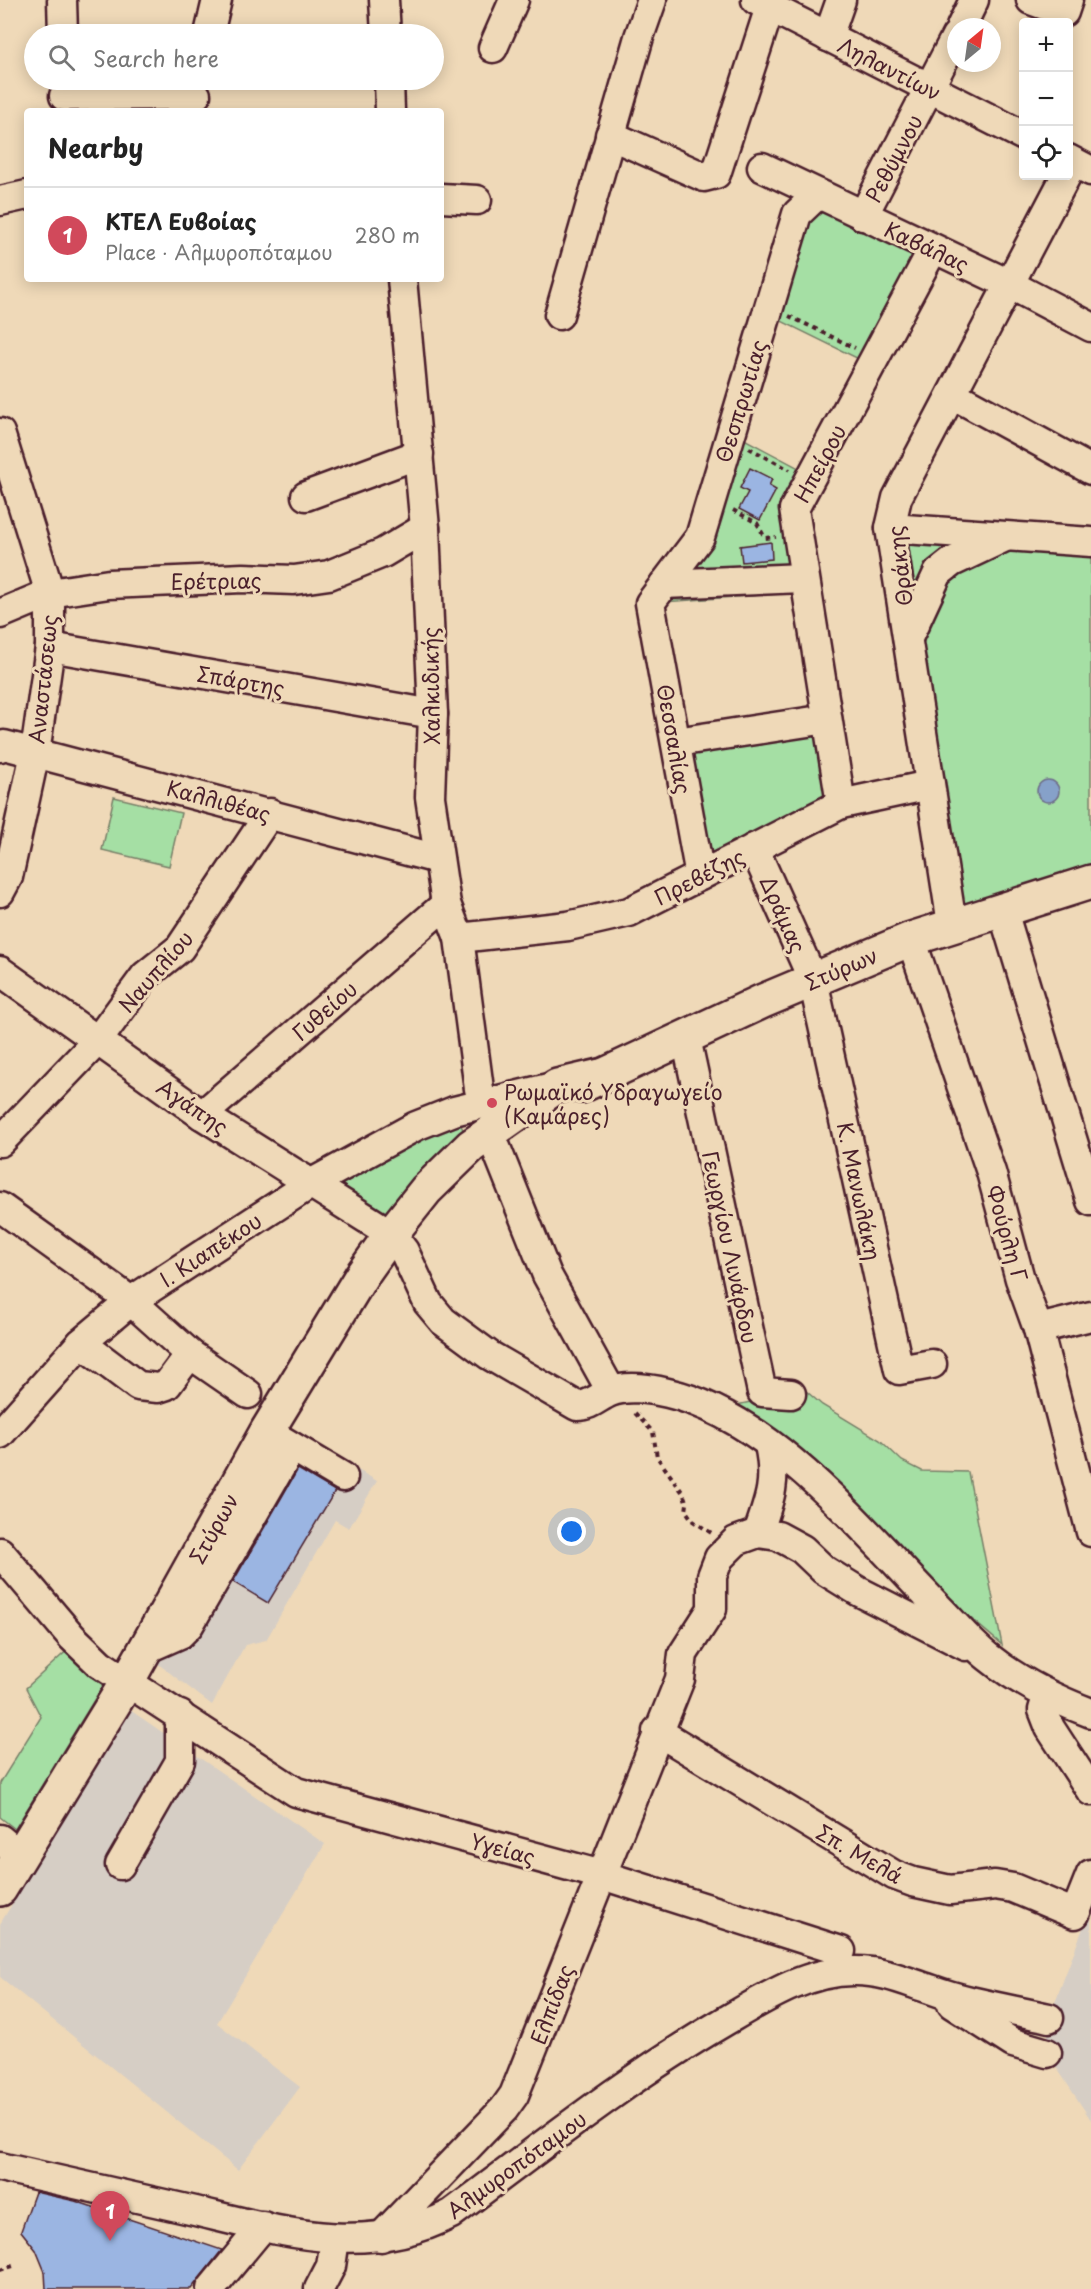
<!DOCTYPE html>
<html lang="en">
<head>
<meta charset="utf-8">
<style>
	:root { --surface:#fff; --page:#f2f2f2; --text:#222; --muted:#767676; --line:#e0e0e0; --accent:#d1495b }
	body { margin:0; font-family:"Playpen Sans",sans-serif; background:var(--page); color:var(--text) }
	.controls { position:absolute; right:18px; top:18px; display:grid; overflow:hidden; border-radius:6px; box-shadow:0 3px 15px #0003 }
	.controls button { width:54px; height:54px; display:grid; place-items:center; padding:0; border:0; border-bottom:2px solid var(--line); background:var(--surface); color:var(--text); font:30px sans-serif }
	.compass { position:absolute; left:947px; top:18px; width:54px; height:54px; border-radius:50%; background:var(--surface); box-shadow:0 3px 15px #0003; rotate:29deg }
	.you { position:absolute; left:572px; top:1532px; width:21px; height:21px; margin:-15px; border:4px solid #fff; border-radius:50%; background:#1a73e8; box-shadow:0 0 0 9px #1a73e833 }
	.badge { display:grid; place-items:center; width:39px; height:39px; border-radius:50%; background:var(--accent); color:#fff; font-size:20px; font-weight:700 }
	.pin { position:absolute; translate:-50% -50px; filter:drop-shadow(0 2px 3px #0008) }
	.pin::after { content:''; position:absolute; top:32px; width:21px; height:18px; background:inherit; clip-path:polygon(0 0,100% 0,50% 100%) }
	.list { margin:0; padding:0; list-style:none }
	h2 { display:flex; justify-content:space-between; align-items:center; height:78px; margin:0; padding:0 24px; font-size:26px }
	h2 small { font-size:20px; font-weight:400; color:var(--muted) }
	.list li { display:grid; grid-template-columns:39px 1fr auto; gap:18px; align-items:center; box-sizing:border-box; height:96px; padding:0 24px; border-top:2px solid var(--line) }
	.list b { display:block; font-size:22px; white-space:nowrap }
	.list p { margin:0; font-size:20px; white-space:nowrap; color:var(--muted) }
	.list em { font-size:20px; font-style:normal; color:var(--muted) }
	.icon { flex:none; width:33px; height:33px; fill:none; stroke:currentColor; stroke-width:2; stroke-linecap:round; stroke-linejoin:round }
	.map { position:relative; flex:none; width:1091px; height:2289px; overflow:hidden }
	.search { position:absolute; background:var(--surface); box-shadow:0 3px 15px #0003; left:24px; top:24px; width:420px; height:66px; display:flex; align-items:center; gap:15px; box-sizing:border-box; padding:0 21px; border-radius:33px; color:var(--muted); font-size:22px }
	.panel { position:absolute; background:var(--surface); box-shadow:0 3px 15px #0003; left:24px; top:108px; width:420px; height:174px; border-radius:6px }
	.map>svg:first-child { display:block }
	.built { fill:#d6cec5 }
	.green { fill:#a5dfa4; stroke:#787f68; stroke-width:1.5 }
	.water { fill:#86a1c9; stroke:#6e6d8a; stroke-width:1.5 }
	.building { fill:#9bb5e2; stroke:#4a1f2b; stroke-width:1.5 }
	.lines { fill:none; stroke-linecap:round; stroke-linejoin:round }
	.minor-casing { stroke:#4a1f2b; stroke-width:33 }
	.major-casing { stroke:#4a1f2b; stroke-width:38 }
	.path { stroke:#4a1f2b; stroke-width:4; stroke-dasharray:4.5 4.5; stroke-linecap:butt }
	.minor { stroke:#efd9b8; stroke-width:28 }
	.major { stroke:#efd9b8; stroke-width:33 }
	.poi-dot { fill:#d1495b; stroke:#efd9b8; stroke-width:2 }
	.labels { text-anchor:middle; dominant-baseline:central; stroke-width:6; stroke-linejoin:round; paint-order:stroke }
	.street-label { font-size:21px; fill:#4a1f2b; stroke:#efd9b8 }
	.poi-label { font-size:21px; fill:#4a1f2b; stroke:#efd9b8; text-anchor:start }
</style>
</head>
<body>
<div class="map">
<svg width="1091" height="2289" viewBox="0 0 1091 2289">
	<rect width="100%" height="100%" fill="#efd9b8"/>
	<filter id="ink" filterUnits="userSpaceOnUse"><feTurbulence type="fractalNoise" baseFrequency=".0167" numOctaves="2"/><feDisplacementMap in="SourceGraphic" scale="12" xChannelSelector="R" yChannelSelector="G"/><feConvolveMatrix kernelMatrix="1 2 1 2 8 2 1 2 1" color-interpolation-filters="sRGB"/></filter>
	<g filter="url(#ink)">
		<g class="built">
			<polygon points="284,1427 377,1481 349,1528 335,1520 266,1640 245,1645 212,1705 157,1663 189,1593"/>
			<polygon points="130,1710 325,1844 217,2023 300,2087 238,2170 0,1977 0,1924"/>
			<polygon points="1091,1907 1091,2120 1047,2053 1049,2018"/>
		</g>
		<g class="green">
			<polygon points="818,194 933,249 871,365 767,314"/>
			<polygon points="731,432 812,475 794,509 807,592 650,603 700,537"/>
			<polygon points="890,528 1091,542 1091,882 952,924"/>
			<polygon points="827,719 841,804 700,876 676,742"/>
			<polygon points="114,797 181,813 169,866 102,850"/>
			<polygon points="454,1111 471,1146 391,1234 312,1183"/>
			<path d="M805 1390 822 1405 880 1440 902 1461 922 1471 968 1472 1002 1645C979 1625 955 1606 934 1584 869 1521 814 1447 732 1406Z"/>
			<polygon points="73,1645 107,1679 15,1829 0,1817 0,1783 41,1717 26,1688"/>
		</g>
		<circle class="water" cx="1048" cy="791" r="11"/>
		<g class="building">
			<polygon points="750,468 772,479 769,486 776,490 760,520 739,509 748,492 740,488"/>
			<polygon points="771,542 772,559 742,562 740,546"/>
			<polygon points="298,1469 335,1491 268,1603 233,1582"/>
			<polygon points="35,2192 75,2201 222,2250 191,2289 46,2289 45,2272 36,2250 21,2231"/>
		</g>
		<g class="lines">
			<g class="minor-casing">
				<g id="minor">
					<polyline points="62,0 63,34"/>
					<polyline points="384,0 386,34"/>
					<polyline points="756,0 1024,136"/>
					<polyline points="1031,0 1064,12 1068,0"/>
					<polyline points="961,27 974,0"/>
					<polyline points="209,34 217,0"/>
					<polyline points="828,37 841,0"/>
					<polyline points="493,48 514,0"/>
					<polyline points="389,80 390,111"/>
					<polyline points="64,96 196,95"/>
					<polyline points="610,135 704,177 716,174 770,7"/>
					<polyline points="1068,159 1091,171"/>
					<polyline points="762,167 1009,284 1091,327"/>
					<polyline points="441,198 477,200"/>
					<polyline points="0,201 27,195"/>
					<polyline points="863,216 956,36"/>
					<polyline points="402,279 425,528 433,714 430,797 446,904 459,938 479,1089"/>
					<polyline points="559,315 639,37 652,0"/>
					<polyline points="952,394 1091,470"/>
					<polyline points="0,433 50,593 50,647 35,753 8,877 0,892"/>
					<polyline points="306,496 419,454"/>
					<polyline points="890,528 1091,542"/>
					<polyline points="664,584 803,578"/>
					<polyline points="0,614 50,593 109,584 243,578 294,580 329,575 383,553 425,528"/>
					<polyline points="908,638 938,573 952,562 1005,537"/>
					<polyline points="50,647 433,714"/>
					<polyline points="676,742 827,719"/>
					<polyline points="0,747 4,745 35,753 438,859"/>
					<polyline points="841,804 794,509 933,249"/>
					<polyline points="754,848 813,980 899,1370 932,1364"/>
					<polyline points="700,876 650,603 700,537 797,214 818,194"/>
					<polyline points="1002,908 1091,1201"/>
					<polyline points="952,924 890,528 897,498 1066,176"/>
					<polyline points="459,938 568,926 629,912 841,804 930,785"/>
					<polyline points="911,939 991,1172 1020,1279 1038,1329 1091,1532"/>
					<path d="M0 971 202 1115 391 1234 404 1251 428 1303 443 1321 489 1355 577 1406C591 1406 598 1397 610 1392 626 1385 652 1389 668 1393 773 1417 866 1534 939 1608 955 1624 970 1643 988 1657 1019 1682 1054 1699 1091 1713"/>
					<polyline points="686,1038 762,1392 791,1394"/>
					<polyline points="202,1115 446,904"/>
					<polyline points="0,1142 98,1040 145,976 180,948 270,813"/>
					<polyline points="495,1145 547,1275 611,1391"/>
					<polyline points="0,1207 131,1301 190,1354 167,1385 158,1388 138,1386 81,1343"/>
					<polyline points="1038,1329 1091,1316"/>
					<polyline points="190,1354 248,1394"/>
					<polyline points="0,1434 81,1343 131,1301 312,1183 416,1126 454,1111 552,1087"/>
					<polyline points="276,1437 343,1477"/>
					<path d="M758 1533C770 1499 777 1481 769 1445"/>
					<polyline points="0,1552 72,1637 100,1664 296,1792 602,1875 841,1951"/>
					<polyline points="146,1649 180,1634 189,1625 292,1447"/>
					<polyline points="1047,1697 1043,1710 1050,1728 1091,1791"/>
					<polyline points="657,1731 894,1875 913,1882 950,1890 995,1885 1013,1888 1075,1914 1091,1874"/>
					<polyline points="0,1839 20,1856"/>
					<polyline points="120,1865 180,1761 180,1715"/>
					<polyline points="952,2004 1013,2043 1047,2053"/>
					<path d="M0 2167C61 2181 121 2194 182 2208 274 2229 362 2260 451 2214 540 2148 626 2079 722 2023 763 1999 807 1970 856 1971 883 1971 905 1981 930 1989 968 2003 1010 2009 1049 2018"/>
					<polyline points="381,2237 504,2109 514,2095 680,1679 683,1654 712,1609 712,1576 719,1558 736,1541 758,1533 778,1536 802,1549 824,1570 858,1591 966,1646"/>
					<polyline points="211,2289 263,2226"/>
					<polyline points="319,2289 331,2266 335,2239"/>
				</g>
			</g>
			<g class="major-casing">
				<g id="major">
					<polyline points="581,1086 763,1001 911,939 1091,882"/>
					<polyline points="0,1889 127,1682 267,1431 362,1275 391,1234 426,1190 471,1146 557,1086 600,1076"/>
				</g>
			</g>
			<g class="path">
				<polyline points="789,316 855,348"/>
				<polyline points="749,448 790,470"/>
				<polyline points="733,510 757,523 765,538 776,537"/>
				<polyline points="635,1413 653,1432 657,1457 683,1493 687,1504 686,1511 693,1521 713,1534"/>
				<polyline points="0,2270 13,2266"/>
			</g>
			<use href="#minor" class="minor"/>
			<use href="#major" class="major"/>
		</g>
	</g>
	<circle class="poi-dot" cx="492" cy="1103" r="6"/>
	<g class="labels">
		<g class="street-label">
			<text transform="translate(890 68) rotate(27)">Ληλαντίων</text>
			<text transform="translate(893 158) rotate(-62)">Ρεθύμνου</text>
			<text transform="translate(927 246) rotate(25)">Καβάλας</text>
			<text transform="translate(740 401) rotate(-73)">Θεσπρωτίας</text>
			<text transform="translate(819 463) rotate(-62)">Ηπείρου</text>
			<text transform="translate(899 566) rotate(-97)">Θράκης</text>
			<text transform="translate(216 580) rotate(-1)">Ερέτριας</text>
			<text transform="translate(42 679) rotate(-84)">Αναστάσεως</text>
			<text transform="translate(241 680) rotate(10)">Σπάρτης</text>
			<text transform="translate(430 686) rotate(-91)">Χαλκιδικής</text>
			<text transform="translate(675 739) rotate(80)">Θεσσαλίας</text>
			<text transform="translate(219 800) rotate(15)">Καλλιθέας</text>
			<text transform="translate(699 876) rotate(-27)">Πρεβέζης</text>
			<text transform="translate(784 914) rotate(66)">Δράμας</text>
			<text transform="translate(841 968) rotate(-23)">Στύρων</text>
			<text transform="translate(155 971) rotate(-49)">Ναυπλίου</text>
			<text transform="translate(324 1010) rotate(-41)">Γυθείου</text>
			<text transform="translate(193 1106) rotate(34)">Αγάπης</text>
			<text transform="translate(860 1191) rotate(78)">Κ. Μανωλάκη</text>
			<text transform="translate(1008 1233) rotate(74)">Φούρλη Γ</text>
			<text transform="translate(731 1247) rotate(78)">Γεωργίου Λινάρδου</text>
			<text transform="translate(210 1249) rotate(-33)">Ι. Κιαπέκου</text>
			<text transform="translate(213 1528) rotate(-61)">Στύρων</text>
			<text transform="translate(503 1848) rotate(15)">Υγείας</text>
			<text transform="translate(860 1853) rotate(30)">Σπ. Μελά</text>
			<text transform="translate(551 2004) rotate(-69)">Ελπίδας</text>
			<text transform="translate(516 2164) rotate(-36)">Αλμυροπόταμου</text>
		</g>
		<g class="poi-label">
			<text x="504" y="1091">Ρωμαϊκό Υδραγωγείο<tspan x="504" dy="24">(Καμάρες)</tspan></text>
		</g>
	</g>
</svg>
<div class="controls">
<button>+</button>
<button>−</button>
<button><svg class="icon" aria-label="locate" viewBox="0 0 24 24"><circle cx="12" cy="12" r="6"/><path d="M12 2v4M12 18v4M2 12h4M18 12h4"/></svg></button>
</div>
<svg class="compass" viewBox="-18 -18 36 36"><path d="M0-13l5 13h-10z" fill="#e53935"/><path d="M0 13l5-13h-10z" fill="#767676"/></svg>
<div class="you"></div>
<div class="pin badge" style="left:110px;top:2241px">1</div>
<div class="search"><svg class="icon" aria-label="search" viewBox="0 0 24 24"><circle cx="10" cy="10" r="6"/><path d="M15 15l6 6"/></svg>Search here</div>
<section class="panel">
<h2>Nearby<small></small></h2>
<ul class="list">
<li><span class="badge">1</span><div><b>ΚΤΕΛ Ευβοίας</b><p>Place · Αλμυροπόταμου</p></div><em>280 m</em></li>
</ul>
</section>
</div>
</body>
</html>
